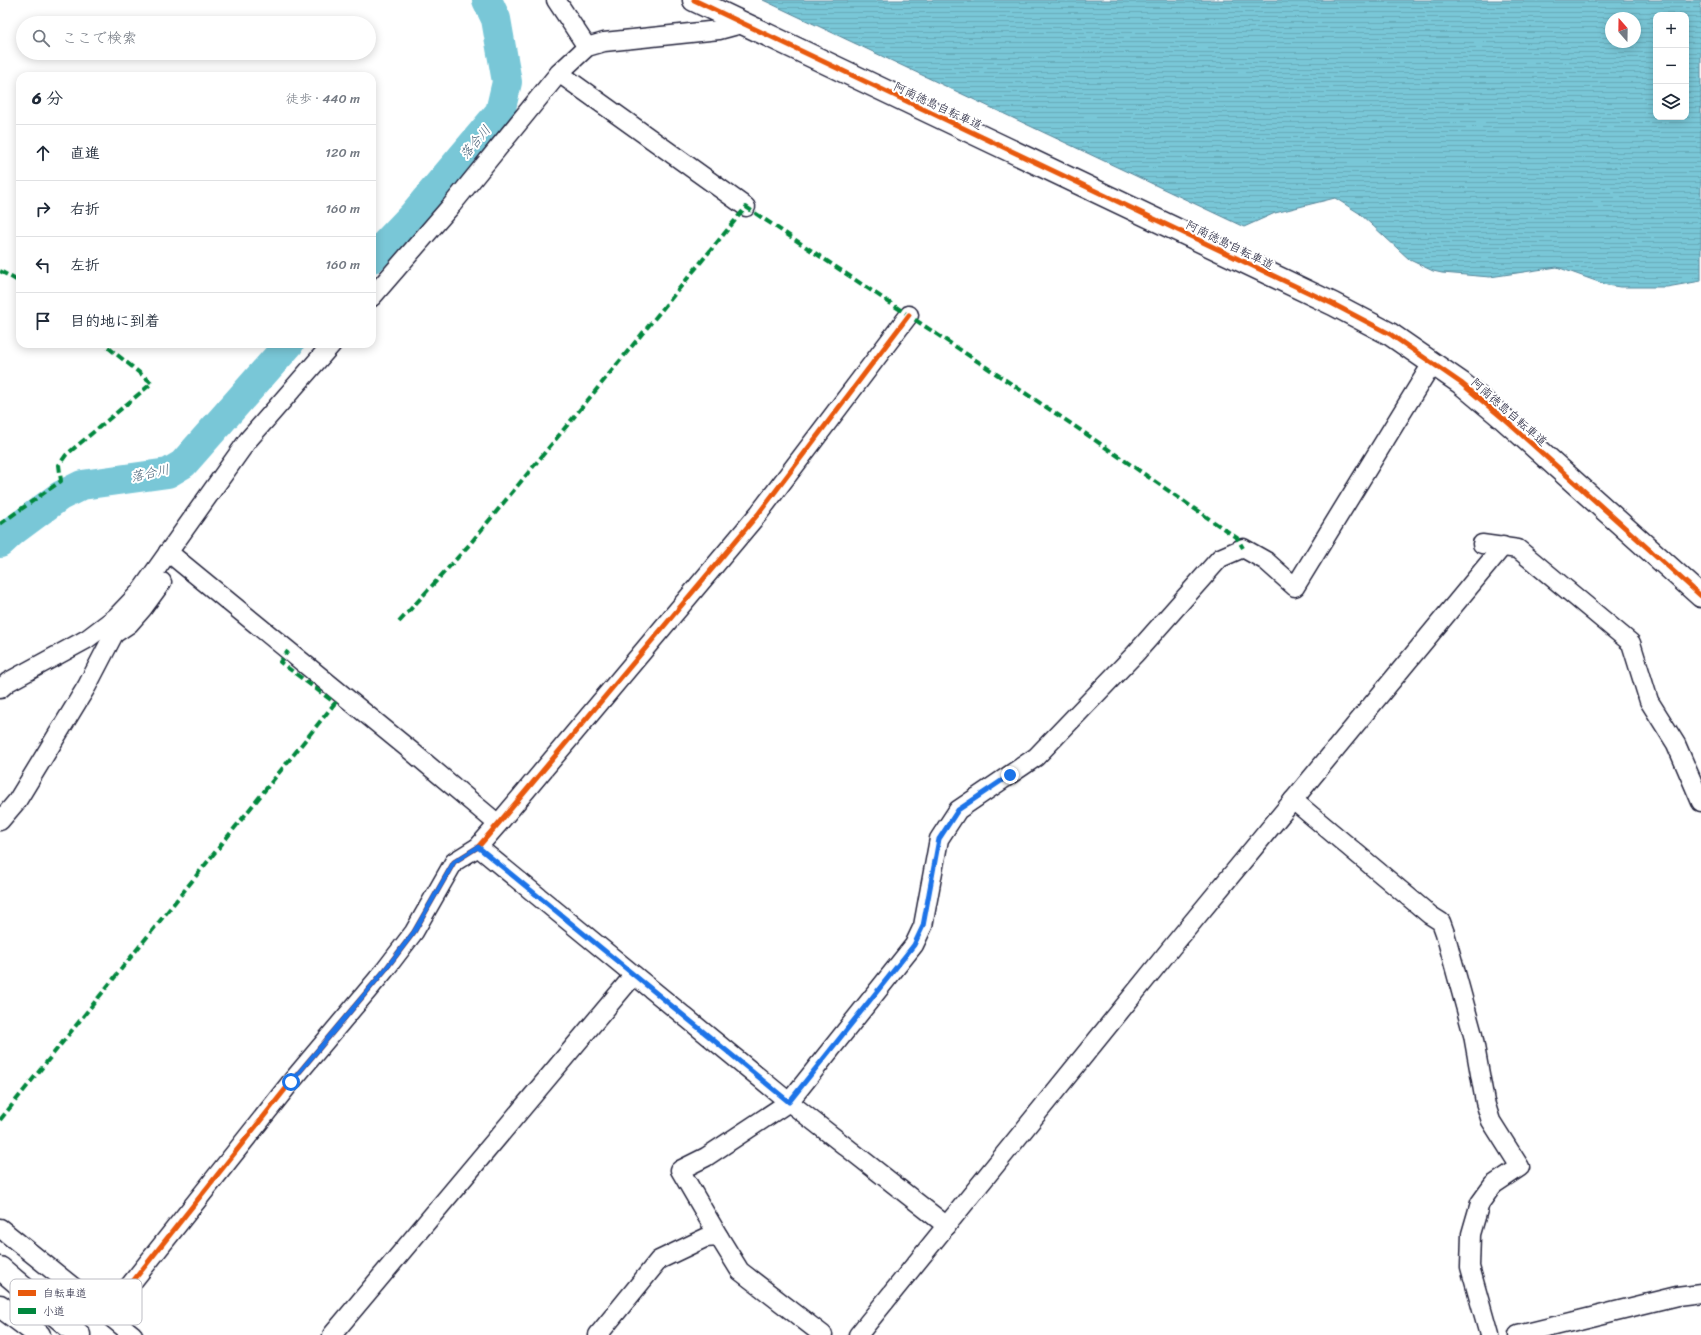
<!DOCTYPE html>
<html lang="ja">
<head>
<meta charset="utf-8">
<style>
	:root { --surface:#fff; --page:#f2f2f3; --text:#1f2937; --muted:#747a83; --line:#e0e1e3 }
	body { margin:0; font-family:Sriracha,"Klee One",sans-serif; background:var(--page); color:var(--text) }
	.controls { position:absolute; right:12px; top:12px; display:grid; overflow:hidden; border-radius:8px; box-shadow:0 2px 10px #0003 }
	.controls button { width:36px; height:36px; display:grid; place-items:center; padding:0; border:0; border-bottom:1px solid var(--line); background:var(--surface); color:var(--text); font:20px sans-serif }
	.compass { position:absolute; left:1605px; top:12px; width:36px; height:36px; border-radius:50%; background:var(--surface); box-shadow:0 2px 10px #0003; rotate:340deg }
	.stop { position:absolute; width:12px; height:12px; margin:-9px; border:3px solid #1a73e8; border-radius:50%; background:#fff }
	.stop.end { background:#1a73e8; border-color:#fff; box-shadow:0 1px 4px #0008 }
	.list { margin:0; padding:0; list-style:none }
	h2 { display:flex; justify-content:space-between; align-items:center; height:52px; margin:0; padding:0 16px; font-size:17px }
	h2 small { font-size:13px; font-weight:400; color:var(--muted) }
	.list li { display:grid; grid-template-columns:26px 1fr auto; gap:12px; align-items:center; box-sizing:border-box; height:56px; padding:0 16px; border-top:1px solid var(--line) }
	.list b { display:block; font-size:15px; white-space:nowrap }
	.list em { font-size:13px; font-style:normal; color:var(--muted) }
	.icon { flex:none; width:22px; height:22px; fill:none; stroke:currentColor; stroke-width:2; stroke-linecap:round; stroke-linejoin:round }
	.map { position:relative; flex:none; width:1701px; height:1335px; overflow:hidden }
	.search { position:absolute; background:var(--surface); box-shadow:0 2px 10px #0003; left:16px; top:16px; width:360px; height:44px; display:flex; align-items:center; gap:10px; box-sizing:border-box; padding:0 14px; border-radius:22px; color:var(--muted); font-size:15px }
	.panel { position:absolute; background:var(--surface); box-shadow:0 2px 10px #0003; left:16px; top:72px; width:360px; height:276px; border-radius:12px }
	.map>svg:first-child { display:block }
	.water { fill:url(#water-rules); stroke:#568599; fill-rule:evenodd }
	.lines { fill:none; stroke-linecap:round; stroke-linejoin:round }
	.river { stroke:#79c7d7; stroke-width:30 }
	.minor-casing { stroke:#22223b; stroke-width:21 }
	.secondary-casing { stroke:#22223b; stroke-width:25 }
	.trunk-casing { stroke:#22223b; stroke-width:25 }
	.minor { stroke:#fff; stroke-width:18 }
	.secondary { stroke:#fff; stroke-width:22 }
	.trunk { stroke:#fff; stroke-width:22 }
	.quiet { stroke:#00873e; stroke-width:4; stroke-dasharray:8 4; stroke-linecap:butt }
	.cycleway-casing { stroke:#fff; stroke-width:8 }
	.cycleway { stroke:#e8590c; stroke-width:5 }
	.route { stroke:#1a73e8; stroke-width:5 }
	.labels { text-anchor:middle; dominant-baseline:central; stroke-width:4; stroke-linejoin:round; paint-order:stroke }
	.street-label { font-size:12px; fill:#22223b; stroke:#fff }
	.water-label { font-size:13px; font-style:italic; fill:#405c72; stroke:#fff }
	.key { fill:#fff; stroke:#bdbdc4; stroke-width:1 }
	.key-label { font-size:11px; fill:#22223b }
</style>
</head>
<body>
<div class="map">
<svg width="1701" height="1335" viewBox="0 0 1701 1335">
	<defs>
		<pattern id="water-rules" width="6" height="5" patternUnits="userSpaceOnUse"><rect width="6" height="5" fill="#79c7d7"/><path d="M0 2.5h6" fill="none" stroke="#68abb9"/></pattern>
	</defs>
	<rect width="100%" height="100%" fill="#fff"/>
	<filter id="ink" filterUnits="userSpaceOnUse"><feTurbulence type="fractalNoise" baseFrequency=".025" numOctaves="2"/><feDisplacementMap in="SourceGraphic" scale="8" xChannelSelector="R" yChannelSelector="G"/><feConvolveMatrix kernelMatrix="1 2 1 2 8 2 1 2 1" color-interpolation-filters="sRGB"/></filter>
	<g filter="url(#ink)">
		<path class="water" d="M763 0H1701V281L1667 287H1620L1607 285 1557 267 1490 277 1442 273 1433 271 1410 260 1359 213 1335 198 1275 213 1244 227ZM1656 15H1686V117H1656ZM1611 18H1635V42H1611Z"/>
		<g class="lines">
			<g class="river">
				<polyline points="372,258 414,214 500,112 507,82 496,19 487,0"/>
				<polyline points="0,543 13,531 60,496 82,485 168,473 183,464 289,344"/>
			</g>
			<g class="minor-casing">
				<g id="minor">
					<polyline points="556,0 587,47"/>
					<polyline points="559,73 746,207"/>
					<polyline points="372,297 451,206 559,73 587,47 604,42 719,30 741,24"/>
					<polyline points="1482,544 1518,549 1631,643 1649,701 1676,744 1701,802"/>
					<polyline points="168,552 410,750 498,824"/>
					<polyline points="0,689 8,682 87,639 116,617 140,592 248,440 332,344"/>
					<polyline points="1293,800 1430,915 1441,922 1445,933 1473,1035 1485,1102 1491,1121 1520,1167 1493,1185 1480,1203 1471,1234 1470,1267 1489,1335"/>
					<polyline points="0,821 17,801 87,686 114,634 129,624 143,608 162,582"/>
					<polyline points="478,847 789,1102 947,1226"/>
					<polyline points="0,1228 133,1335"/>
					<polyline points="719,1237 680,1170 706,1157 789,1102 914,945 923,926 939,839 958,810 1036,757 1135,654 1220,558 1243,548 1266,561 1295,587 1433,362"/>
					<polyline points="107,1314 291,1082 385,970 414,932 454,862 478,847 498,824 759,513 909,315"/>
					<polyline points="332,1335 634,975"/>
					<polyline points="598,1335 659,1260 705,1238 719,1237 740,1271 823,1335"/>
					<polyline points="858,1335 1176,942 1503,546"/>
					<polyline points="1518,1335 1677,1296 1701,1293"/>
				</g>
			</g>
			<g class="secondary-casing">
				<polyline id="secondary" points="694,0 1333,304 1390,334 1461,383 1504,419 1701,596"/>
			</g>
			<g class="trunk-casing">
				<g id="trunk">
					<polyline points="0,1268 79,1335"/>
					<polyline points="0,1306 39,1335"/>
				</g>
			</g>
			<use href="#minor" class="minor"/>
			<use href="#secondary" class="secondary"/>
			<use href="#trunk" class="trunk"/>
			<g class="quiet">
				<polyline points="0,271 20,282"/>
				<polyline points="0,524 61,481 59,465 66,455 152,383 104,344"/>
				<polyline points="399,622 469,545 746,207 1073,425 1237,538 1243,548"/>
				<polyline points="0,1120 335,703 280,662 288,651"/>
			</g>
			<g class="cycleway-casing">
				<g id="cycleway">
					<polyline points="694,0 1333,304 1390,334 1461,383 1504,419 1701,596"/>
					<polyline points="107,1314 291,1082 385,970 414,932 454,862 478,847 498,824 759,513 909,315"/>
				</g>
			</g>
			<use href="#cycleway" class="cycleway"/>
		</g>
	</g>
	<g class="lines" filter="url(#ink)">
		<polyline class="route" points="291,1082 385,970 414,932 454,862 478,847 789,1102 914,945 923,926 939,839 958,810 1010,775"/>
	</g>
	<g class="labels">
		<g class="street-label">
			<text transform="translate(938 106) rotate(25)">阿南徳島自転車道</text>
			<text transform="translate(1230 245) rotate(26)">阿南徳島自転車道</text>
			<text transform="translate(1509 412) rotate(41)">阿南徳島自転車道</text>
		</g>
		<g class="water-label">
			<text transform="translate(475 142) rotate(-50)">落合川</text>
			<text transform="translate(150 473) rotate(-12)">落合川</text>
		</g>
	</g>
	<rect x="10" y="1279" width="132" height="46" rx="6" class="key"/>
	<rect x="18" y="1290" width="18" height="6" fill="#e8590c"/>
	<rect x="18" y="1308" width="18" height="6" fill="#00873e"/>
	<g class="key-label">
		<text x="43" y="1297">自転車道</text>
		<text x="43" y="1315">小道</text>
	</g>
</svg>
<div class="controls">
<button>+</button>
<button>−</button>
<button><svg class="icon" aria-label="layers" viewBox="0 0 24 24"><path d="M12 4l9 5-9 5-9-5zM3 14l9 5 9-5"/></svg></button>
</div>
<svg class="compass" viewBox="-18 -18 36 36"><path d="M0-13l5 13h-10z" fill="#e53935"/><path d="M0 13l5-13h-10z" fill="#747a83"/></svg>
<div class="stop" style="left:291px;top:1082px"></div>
<div class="stop end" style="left:1010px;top:775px"></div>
<div class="search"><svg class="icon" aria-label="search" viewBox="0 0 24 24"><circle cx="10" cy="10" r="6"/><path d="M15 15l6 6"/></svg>ここで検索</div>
<section class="panel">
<h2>6 分<small>徒歩 · 440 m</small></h2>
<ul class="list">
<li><svg class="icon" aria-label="ahead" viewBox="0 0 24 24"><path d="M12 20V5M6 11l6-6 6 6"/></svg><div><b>直進</b></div><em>120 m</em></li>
<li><svg class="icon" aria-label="right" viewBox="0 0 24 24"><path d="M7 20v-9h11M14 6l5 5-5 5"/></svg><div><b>右折</b></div><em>160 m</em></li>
<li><svg class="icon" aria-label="left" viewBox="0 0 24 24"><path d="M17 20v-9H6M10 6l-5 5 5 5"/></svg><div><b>左折</b></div><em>160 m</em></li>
<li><svg class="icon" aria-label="arrive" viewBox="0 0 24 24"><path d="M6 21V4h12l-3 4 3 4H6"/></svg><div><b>目的地に到着</b></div></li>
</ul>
</section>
</div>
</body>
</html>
